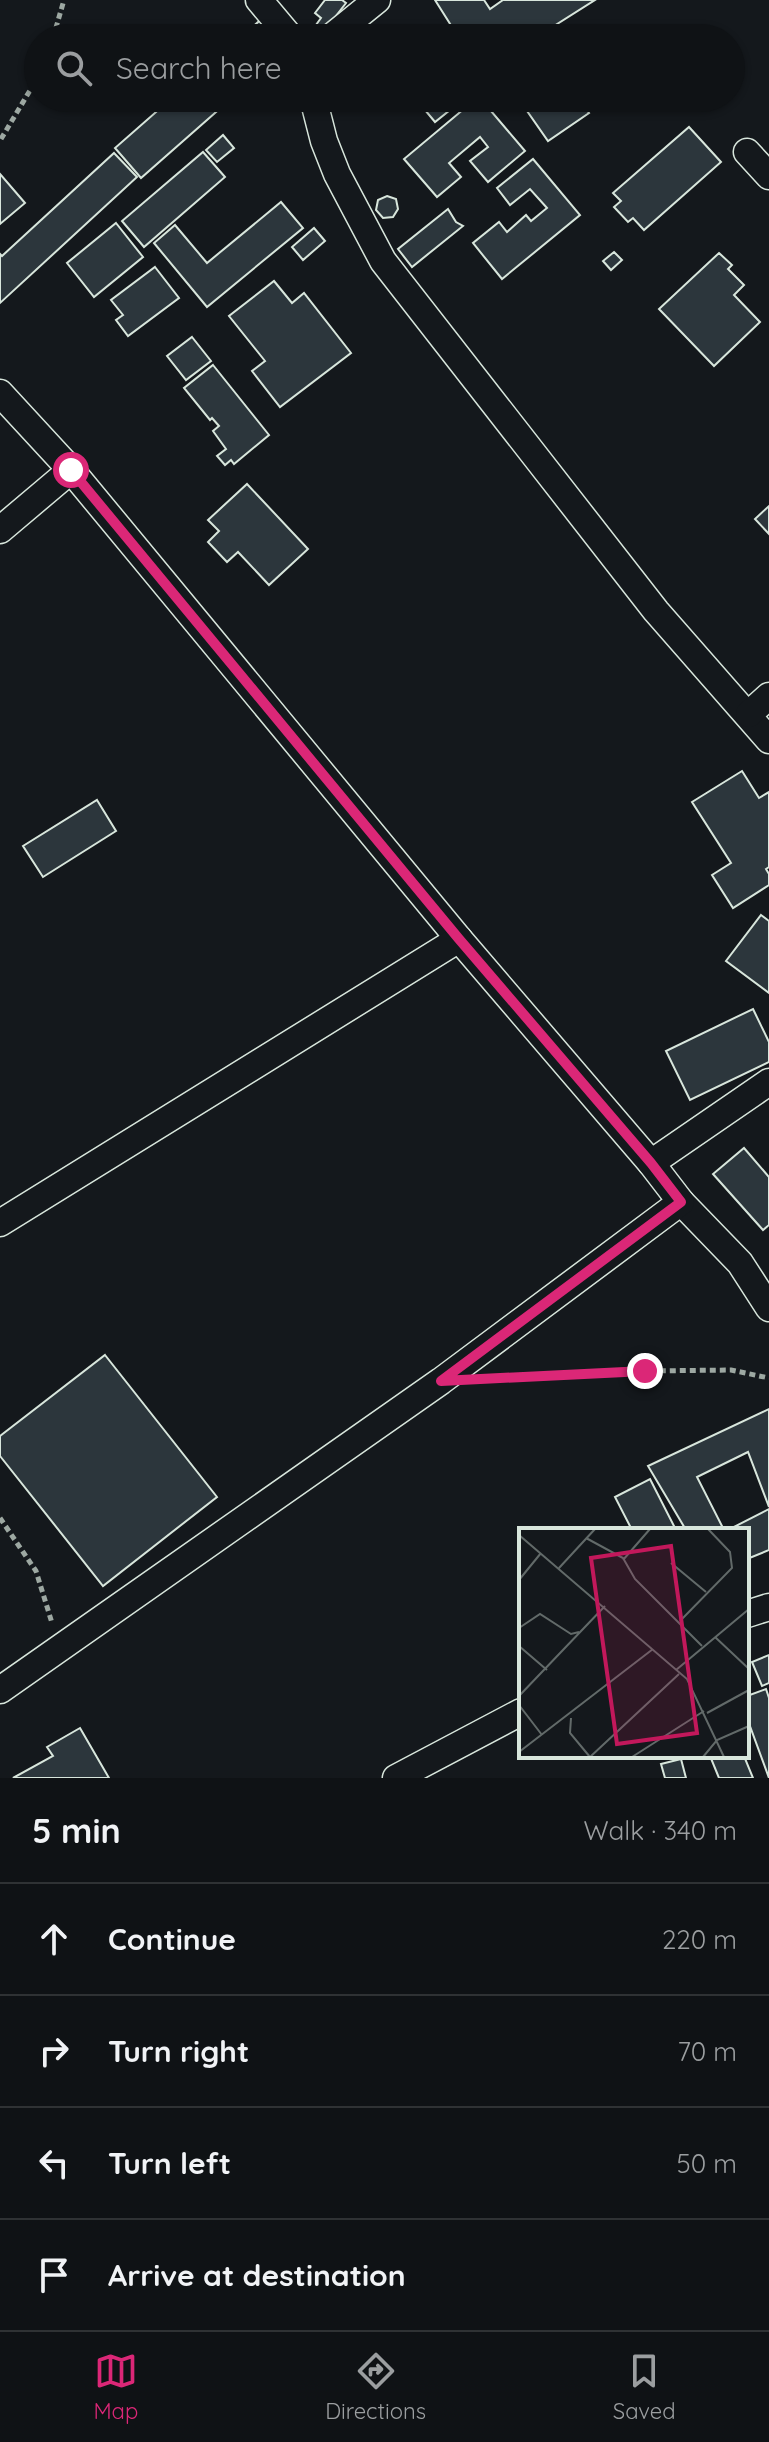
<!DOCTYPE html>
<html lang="en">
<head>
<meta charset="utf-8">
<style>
	:root { --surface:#0f1215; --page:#181b1e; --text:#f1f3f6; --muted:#9b9ea0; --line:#2f3234; --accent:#db2777 }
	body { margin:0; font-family:Quicksand,sans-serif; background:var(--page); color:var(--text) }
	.stop { position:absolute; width:24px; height:24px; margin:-18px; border:6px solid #db2777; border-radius:50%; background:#fff }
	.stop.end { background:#db2777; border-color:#fff; box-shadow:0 2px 8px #0008 }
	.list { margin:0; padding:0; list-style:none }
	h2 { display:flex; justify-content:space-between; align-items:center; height:104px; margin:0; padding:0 32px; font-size:34px }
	h2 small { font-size:26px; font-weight:400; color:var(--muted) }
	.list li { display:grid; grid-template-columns:52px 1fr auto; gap:24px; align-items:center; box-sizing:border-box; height:112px; padding:0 32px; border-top:2px solid var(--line) }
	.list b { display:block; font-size:30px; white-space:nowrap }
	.list em { font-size:26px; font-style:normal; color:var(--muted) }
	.icon { flex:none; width:44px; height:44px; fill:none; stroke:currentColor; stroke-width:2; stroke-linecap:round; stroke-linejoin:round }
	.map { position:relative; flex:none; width:769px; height:1778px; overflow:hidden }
	.search { position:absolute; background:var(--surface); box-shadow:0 2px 6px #0004; left:24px; right:24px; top:24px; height:88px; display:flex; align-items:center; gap:20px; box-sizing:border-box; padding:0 28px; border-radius:44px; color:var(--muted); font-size:30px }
	.sheet { height:552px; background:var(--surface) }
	nav { display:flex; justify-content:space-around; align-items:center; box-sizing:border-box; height:112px; border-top:2px solid var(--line); background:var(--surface); font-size:22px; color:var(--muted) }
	nav a { display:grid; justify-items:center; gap:4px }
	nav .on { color:var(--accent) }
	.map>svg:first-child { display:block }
	.building { fill:#2c363c; stroke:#d8e6dc; stroke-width:2 }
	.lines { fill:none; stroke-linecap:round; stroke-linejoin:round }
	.street-casing { stroke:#d8e6dc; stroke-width:29 }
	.path { stroke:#9da8a2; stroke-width:5; stroke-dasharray:6 4; stroke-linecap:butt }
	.street { stroke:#14181c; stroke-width:26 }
	.route { stroke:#db2777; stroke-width:10 }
	.inset-road { fill:none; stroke:#626a69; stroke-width:2 }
	.view { fill:#c2185b; fill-opacity:0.15; stroke:#c2185b; stroke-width:4 }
	.inset-edge { fill:none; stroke:#d8e6dc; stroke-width:4 }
</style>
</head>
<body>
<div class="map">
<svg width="769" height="1778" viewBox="0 0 769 1778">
	<rect width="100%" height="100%" fill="#14181c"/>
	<g class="building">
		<polygon points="325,0 342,0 346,3 321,35 313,29 321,18 315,13"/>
		<polygon points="435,0 484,0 490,9 503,0 595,0 535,38 459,38"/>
		<polygon points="265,16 284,38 240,38"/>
		<polygon points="172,98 232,98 141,178 115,148"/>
		<polygon points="415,98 465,98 435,122"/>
		<polygon points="477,98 480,98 525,151 488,182 470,161 488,147 480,137 449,163 461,177 437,197 404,159"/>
		<polygon points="518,98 578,98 589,113 548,141"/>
		<polygon points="689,127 721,162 644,230 633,218 628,222 614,207 621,201 613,193"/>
		<polygon points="223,135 234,148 217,162 206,150"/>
		<polygon points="203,152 225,177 144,247 122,221"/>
		<polygon points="114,153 137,177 0,303 0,254 2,256"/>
		<polygon points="533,159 580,215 502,279 473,243 499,222 507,232 526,215 531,221 547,208 530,189 510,205 497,188"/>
		<polygon points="0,174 25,203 0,224"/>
		<polygon points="387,196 396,199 398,209 393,217 383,218 376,210 378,200"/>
		<polygon points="281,202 303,228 207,307 154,243 175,225 207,263"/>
		<polygon points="448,209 456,222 463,226 412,267 398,249"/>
		<polygon points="116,223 143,257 94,297 67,263"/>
		<polygon points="314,228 325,241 303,260 292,247"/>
		<polygon points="614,252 622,260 611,270 603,261"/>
		<polygon points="719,253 732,265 728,269 744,285 734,295 760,322 714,366 659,309"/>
		<polygon points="155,267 179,298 128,336 116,320 123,315 111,300"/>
		<polygon points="274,281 292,303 304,293 351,353 280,407 252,371 265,361 229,316"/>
		<polygon points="192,337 211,361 186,380 167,356"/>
		<polygon points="213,365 269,435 234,464 231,460 225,465 217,456 226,449 213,431 219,426 212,418 210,420 184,388"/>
		<polygon points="247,484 308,549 269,585 238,552 227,562 208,542 219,531 208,520"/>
		<polygon points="769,506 769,534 755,519"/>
		<polygon points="742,771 759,798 769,792 769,867 766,869 769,874 769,885 733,908 712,875 731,863 692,802"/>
		<polygon points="97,800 116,831 43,877 23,846"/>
		<polygon points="761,915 769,921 769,993 726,961"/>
		<polygon points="753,1009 769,1042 769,1062 690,1100 666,1051"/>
		<polygon points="744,1148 769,1177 769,1225 763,1230 713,1174"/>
		<polygon points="105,1355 217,1497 103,1586 0,1456 0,1436"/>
		<polygon points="769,1409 769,1507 748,1452 697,1477 724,1530 686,1530 648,1466"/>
		<polygon points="650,1479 676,1530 632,1530 615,1497"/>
		<polygon points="769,1509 769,1550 747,1559 747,1530 728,1530"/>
		<polygon points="769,1655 769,1683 762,1686 752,1662"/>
		<polygon points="766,1689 769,1698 769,1778 747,1718 747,1696"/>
		<polygon points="80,1728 109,1778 13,1778 53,1756 47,1747"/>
		<polygon points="710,1756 744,1756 753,1778 719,1778"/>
		<polygon points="681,1759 686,1778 665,1778 661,1764"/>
	</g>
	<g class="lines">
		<g class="street-casing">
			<g id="street">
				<polyline points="259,0 291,38"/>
				<polyline points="330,38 377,0"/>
				<polyline points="313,98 324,141 337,174 383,261 656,611 769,740"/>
				<polyline points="747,152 769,176"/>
				<polyline points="0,393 71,470 459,939 651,1163 681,1202 740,1263 769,1308"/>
				<polyline points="0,530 71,470"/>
				<polyline points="749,714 769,696"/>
				<polyline points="651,1163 769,1082"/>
				<polyline points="0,1223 459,939"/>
				<polyline points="747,1614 769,1607"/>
				<polyline points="0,1690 441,1381 681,1202"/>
				<polyline points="396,1778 521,1712"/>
			</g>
		</g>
		<g class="path">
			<polyline points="53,38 64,0"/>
			<polyline points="1,139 38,77"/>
			<polyline points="490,1379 645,1371 731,1370 769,1378"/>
			<polyline points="0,1518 36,1571 52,1623"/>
		</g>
		<use href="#street" class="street"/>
	</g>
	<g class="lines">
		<polyline class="route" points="71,470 459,939 651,1163 681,1202 441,1381 645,1371"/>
	</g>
	<g transform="translate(519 1528)">
		<rect width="230" height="230" fill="#14181c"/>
		<path class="inset-road" d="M0 7 168 151 205 229M67 10 104 30 116 51 183 118M104 32 131 1M152 35 187 64M40 40 76 1M0 52 22 25M161 93 213 40 211 24 189 1M0 100 21 86 52 106 60 104M196 109 230 141M0 118 28 142M157 142 230 81M0 168 86 78M0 177 23 207M188 185 230 162M52 190 51 205 71 229M0 224 134 121M71 229 160 146M113 229 185 183M184 229 198 212 230 198"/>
		<path class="view" d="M152 18 178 205 98 216 72 30Z"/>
		<rect width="230" height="230" class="inset-edge"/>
	</g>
</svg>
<div class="stop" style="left:71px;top:470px"></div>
<div class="stop end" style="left:645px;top:1371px"></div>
<div class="search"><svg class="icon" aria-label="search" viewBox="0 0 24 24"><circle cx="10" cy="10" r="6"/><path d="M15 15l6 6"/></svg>Search here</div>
</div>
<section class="sheet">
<h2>5 min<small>Walk · 340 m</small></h2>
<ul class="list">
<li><svg class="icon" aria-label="ahead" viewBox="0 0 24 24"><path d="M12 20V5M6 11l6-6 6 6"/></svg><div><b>Continue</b></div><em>220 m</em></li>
<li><svg class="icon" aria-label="right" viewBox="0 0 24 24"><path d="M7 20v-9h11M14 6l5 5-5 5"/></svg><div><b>Turn right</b></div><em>70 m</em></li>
<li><svg class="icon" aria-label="left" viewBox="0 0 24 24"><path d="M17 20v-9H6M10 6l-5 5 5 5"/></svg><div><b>Turn left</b></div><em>50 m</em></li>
<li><svg class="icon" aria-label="arrive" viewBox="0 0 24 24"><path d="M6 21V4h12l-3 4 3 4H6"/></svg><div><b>Arrive at destination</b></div></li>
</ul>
</section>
<nav>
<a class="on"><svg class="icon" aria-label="map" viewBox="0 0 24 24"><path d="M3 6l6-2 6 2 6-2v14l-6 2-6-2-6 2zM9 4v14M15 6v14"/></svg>Map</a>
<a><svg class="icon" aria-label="directions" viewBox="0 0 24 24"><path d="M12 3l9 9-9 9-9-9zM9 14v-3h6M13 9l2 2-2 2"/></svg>Directions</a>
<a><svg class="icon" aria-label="saved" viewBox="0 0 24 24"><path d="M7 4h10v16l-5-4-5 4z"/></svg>Saved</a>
</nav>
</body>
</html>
